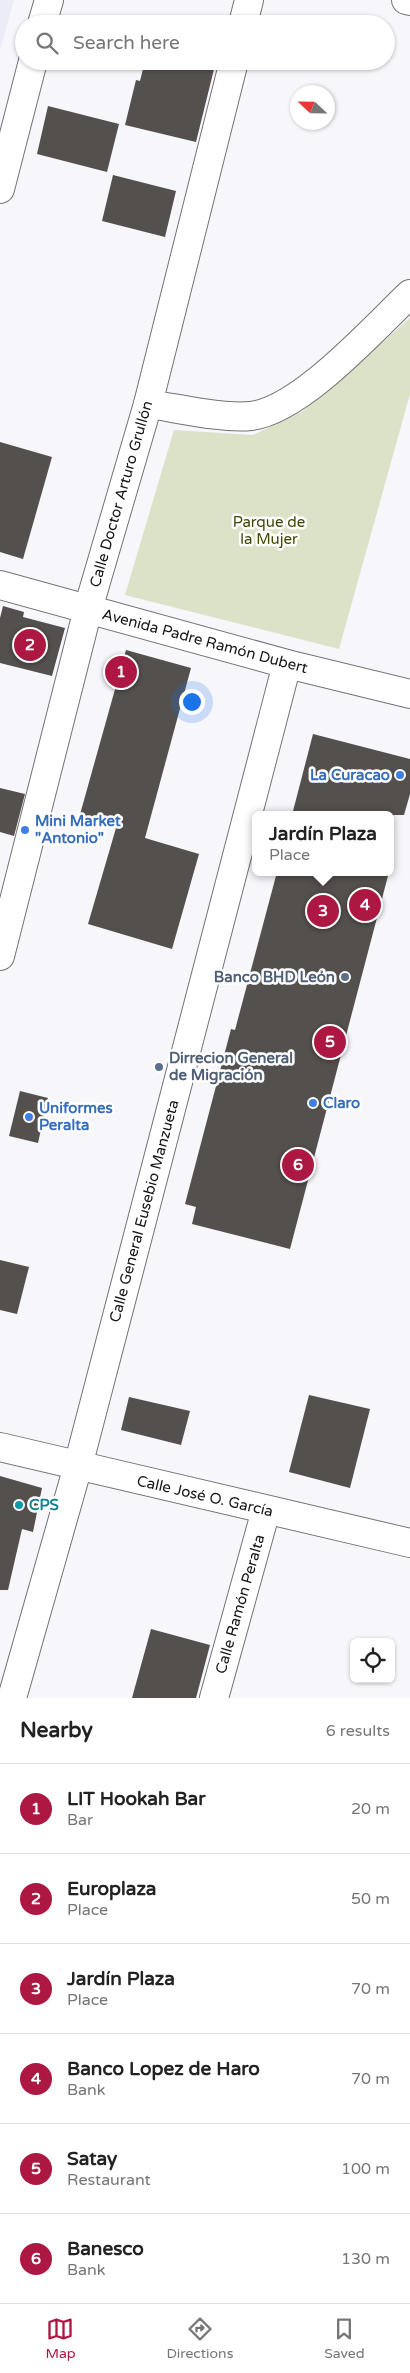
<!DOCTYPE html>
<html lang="en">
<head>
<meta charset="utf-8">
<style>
	:root { --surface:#fff; --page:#f6f6f6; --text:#222; --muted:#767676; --line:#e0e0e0; --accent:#ac1842 }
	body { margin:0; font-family:"Varela Round",sans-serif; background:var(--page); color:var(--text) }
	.controls { position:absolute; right:15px; bottom:15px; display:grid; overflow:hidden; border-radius:8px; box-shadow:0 1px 4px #0004 }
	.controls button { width:45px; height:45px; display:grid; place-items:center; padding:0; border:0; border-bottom:1px solid var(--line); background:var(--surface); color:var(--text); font:25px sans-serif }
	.compass { position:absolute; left:290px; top:85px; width:45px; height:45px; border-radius:50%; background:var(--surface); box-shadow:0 1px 4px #0004; rotate:292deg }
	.you { position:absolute; left:191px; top:701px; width:18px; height:18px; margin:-12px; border:4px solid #fff; border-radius:50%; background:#1a73e8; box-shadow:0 0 0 8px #1a73e833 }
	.badge { display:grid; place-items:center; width:32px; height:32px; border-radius:50%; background:var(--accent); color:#fff; font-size:16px; font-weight:700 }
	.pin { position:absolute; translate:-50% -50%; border:2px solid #fff; box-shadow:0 1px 5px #0006 }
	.popup { position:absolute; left:252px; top:811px; width:142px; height:65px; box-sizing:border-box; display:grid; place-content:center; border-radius:8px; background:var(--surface); filter:drop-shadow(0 1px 4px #0005); font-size:16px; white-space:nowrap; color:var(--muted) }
	.popup b { font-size:19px; color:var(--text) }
	.popup::after { content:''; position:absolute; left:50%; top:100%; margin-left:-10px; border:10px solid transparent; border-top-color:var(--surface) }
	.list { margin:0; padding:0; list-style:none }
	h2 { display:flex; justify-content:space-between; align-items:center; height:65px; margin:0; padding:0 20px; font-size:21px }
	h2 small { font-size:16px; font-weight:400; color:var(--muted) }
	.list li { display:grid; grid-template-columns:32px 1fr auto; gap:15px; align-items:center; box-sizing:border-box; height:90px; padding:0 20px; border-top:1px solid var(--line) }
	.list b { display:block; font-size:19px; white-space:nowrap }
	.list p { margin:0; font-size:16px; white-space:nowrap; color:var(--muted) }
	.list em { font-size:16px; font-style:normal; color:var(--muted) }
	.icon { flex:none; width:28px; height:28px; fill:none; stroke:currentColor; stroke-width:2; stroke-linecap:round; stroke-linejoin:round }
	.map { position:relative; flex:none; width:410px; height:1698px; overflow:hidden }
	.search { position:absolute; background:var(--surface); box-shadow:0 1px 4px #0004; left:15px; right:15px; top:15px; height:55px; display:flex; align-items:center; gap:12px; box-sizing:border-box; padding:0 18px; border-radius:28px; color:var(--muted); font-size:19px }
	.sheet { height:605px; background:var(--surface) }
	nav { display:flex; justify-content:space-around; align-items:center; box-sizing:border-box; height:70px; border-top:1px solid var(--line); background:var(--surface); font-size:14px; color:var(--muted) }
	nav a { display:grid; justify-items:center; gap:2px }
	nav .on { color:var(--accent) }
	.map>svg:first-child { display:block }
	.built { fill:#ececf9 }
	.green { fill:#dce2c8 }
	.building { fill:#54504e }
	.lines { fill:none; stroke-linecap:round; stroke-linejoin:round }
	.street-casing { stroke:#737377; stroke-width:30 }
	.secondary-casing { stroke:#737377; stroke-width:30 }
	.street { stroke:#fff; stroke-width:28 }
	.secondary { stroke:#fff; stroke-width:28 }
	.shop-dot { fill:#3f7fe0; stroke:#fff; stroke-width:2 }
	.service-dot { fill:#5c6f8a; stroke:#fff; stroke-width:2 }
	.culture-dot { fill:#0f9aa8; stroke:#fff; stroke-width:2 }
	.labels { text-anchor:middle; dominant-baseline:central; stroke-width:5; stroke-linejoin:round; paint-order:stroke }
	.street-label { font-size:15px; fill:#141415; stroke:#fff }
	.park-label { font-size:15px; fill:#3f4700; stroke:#fff }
	.shop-label { font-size:15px; font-weight:bold; fill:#366cbe; stroke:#fff; text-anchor:start }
	.service-label { font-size:15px; font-weight:bold; fill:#4e5e75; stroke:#fff; text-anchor:end }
	.culture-label { font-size:15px; font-weight:bold; fill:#0d838f; stroke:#fff; text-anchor:start }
</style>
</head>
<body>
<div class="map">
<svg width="410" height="1698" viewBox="0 0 410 1698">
	<rect width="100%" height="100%" fill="#f6f6fb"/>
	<polygon class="built" points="0,0 14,0 0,51"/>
	<polygon class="green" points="410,318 410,394 339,649 125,595 174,430 253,435 303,411"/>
	<g class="building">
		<polygon points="145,61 216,61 196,142 125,125 136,80 140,81"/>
		<polygon points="48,106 119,124 107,172 37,154"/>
		<polygon points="113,175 176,191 165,237 102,221"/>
		<polygon points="0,442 52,457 23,559 0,552"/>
		<polygon points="3,606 24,612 23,617 65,628 52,676 0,663 0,618"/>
		<polygon points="126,650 191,668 145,838 199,854 172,949 88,924 116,828 79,818"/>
		<polygon points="313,734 410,759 410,794 404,815 292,815"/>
		<polygon points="0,788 25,794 14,836 0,832"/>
		<polygon points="277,872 389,872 290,1249 192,1224 196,1207 185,1204 231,1029 235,1030"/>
		<polygon points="20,1091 48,1098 38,1143 9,1136"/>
		<polygon points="0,1260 29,1267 17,1314 0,1310"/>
		<polygon points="309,1395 370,1409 350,1488 289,1472"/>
		<polygon points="129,1397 190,1411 181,1445 121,1430"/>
		<polygon points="0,1476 42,1488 33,1532 22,1529 8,1590 0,1590"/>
		<polygon points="151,1629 210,1645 196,1698 132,1698"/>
	</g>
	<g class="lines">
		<g class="street-casing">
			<g id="street">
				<polyline points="406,0 410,1"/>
				<polyline points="42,24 49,0"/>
				<polyline points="243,24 249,0"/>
				<polyline points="0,189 33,61"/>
				<path d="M148 404C177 408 222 419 251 416 301 410 373 329 410 294"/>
				<polyline points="0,956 88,609 148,404 234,61"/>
				<polyline points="0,1447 410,1543"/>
				<polyline points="12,1698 78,1466 287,664"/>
				<polyline points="214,1698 266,1510"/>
			</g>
		</g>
		<g class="secondary-casing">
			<polyline id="secondary" points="0,585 287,664 410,694"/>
		</g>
		<use href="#street" class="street"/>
		<use href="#secondary" class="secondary"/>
	</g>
	<g class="shop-dot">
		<circle cx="400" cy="775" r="5"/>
		<circle cx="25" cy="830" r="5"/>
		<circle cx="313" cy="1103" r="5"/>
		<circle cx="29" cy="1117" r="5"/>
	</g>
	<g class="service-dot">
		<circle cx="345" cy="977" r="5"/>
		<circle cx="159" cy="1067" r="5"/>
	</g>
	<circle class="culture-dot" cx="19" cy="1505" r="5"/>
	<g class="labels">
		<g class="street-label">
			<text transform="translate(121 494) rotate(-74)">Calle Doctor Arturo Grullón</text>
			<text transform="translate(205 641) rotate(15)">Avenida Padre Ramón Dubert</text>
			<text transform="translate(144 1211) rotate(-75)">Calle General Eusebio Manzueta</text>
			<text transform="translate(205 1496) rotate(13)">Calle José O. García</text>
			<text transform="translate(240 1604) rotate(-74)">Calle Ramón Peralta</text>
		</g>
		<g class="park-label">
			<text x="269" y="522">Parque de<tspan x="269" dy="17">la Mujer</tspan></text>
		</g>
		<g class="shop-label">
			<text x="390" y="775" text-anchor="end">La Curacao</text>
			<text x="35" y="821">Mini Market<tspan x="35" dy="17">"Antonio"</tspan></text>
			<text x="323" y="1103">Claro</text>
			<text x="39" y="1108">Uniformes<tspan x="39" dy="17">Peralta</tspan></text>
		</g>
		<g class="service-label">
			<text x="335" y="977">Banco BHD León</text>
			<text x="169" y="1058" text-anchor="start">Dirrecion General<tspan x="169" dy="17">de Migración</tspan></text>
		</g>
		<g class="culture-label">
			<text x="29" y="1505">CPS</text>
		</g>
	</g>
</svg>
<div class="controls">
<button><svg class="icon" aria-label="locate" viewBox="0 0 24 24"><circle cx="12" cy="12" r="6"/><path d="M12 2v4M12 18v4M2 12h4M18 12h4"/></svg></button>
</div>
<svg class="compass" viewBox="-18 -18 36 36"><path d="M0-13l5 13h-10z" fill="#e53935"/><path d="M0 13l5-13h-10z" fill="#767676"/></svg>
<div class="you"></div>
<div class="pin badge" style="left:121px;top:672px">1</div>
<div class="pin badge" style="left:30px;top:645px">2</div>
<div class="pin badge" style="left:323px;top:911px">3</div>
<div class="popup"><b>Jardín Plaza</b>Place</div>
<div class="pin badge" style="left:365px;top:905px">4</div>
<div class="pin badge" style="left:330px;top:1042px">5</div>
<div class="pin badge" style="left:298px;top:1165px">6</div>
<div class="search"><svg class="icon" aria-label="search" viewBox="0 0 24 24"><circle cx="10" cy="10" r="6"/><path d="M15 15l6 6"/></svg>Search here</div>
</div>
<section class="sheet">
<h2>Nearby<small>6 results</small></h2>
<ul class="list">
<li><span class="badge">1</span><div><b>LIT Hookah Bar</b><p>Bar</p></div><em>20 m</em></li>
<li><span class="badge">2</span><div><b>Europlaza</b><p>Place</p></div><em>50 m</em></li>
<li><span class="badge">3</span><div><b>Jardín Plaza</b><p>Place</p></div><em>70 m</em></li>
<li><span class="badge">4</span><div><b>Banco Lopez de Haro</b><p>Bank</p></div><em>70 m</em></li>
<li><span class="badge">5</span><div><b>Satay</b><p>Restaurant</p></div><em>100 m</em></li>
<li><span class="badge">6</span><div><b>Banesco</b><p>Bank</p></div><em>130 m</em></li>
</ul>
</section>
<nav>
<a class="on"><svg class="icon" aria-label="map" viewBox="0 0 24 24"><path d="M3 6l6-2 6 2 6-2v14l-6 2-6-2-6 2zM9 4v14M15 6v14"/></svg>Map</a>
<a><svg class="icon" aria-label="directions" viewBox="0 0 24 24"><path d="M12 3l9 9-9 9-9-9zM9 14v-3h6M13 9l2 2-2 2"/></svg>Directions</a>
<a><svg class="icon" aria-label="saved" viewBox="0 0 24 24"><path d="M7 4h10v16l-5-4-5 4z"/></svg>Saved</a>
</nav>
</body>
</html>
